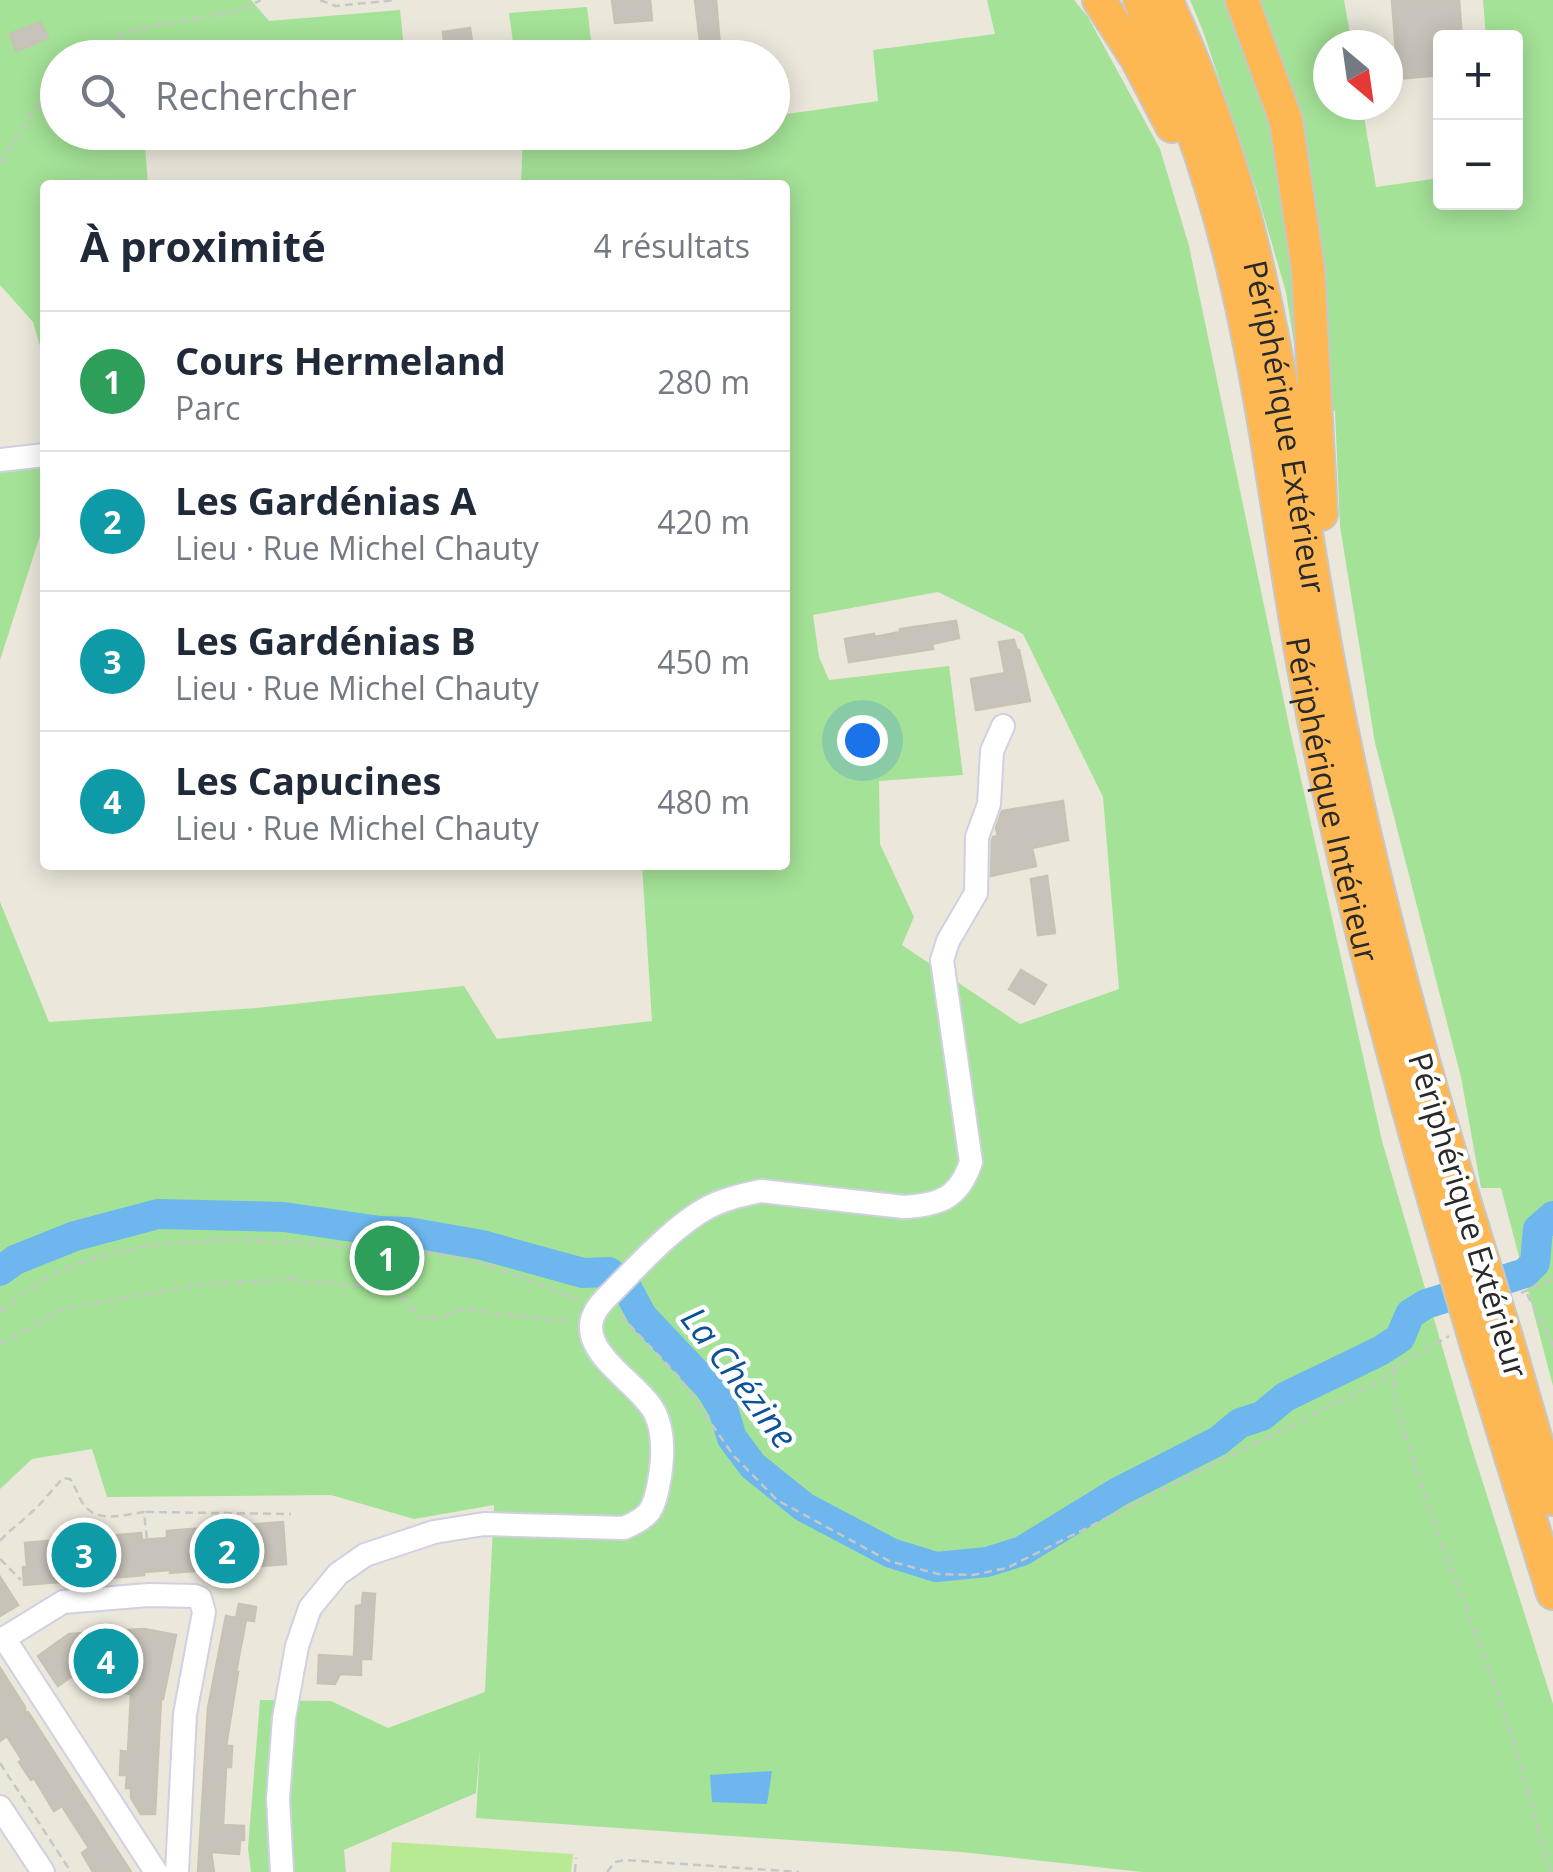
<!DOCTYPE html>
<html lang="fr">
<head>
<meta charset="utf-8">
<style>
	:root { --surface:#fff; --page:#f2f2f3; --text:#1f2937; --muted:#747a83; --line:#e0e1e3; --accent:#111827 }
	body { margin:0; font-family:"Open Sans",sans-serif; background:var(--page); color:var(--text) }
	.controls { position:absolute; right:30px; top:30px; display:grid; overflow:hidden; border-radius:10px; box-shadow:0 5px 25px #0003 }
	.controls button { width:90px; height:90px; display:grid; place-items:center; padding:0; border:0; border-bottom:2px solid var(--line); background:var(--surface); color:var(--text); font:50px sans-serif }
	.compass { position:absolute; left:1313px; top:30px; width:90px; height:90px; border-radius:50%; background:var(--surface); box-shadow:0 5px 25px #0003; rotate:151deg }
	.you { position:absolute; left:862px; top:740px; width:35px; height:35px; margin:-25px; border:8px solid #fff; border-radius:50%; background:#1a73e8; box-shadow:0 0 0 15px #1a73e833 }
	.badge { display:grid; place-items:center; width:65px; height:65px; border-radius:50%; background:var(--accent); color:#fff; font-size:32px; font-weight:700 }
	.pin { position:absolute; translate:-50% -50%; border:5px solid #fff; box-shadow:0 2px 10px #0006 }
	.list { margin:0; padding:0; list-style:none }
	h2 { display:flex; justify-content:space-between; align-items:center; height:130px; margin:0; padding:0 40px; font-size:42px }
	h2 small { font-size:32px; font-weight:400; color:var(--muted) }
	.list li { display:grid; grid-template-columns:65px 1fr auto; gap:30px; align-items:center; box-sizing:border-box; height:140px; padding:0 40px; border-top:2px solid var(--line) }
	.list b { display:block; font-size:38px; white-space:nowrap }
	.list p { margin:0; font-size:32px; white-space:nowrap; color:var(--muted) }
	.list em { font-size:32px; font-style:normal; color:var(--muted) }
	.icon { flex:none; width:55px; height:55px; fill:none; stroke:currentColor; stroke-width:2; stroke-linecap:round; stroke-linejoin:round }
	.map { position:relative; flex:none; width:1553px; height:1872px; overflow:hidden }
	.search { position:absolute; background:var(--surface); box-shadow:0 5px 25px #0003; left:40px; top:40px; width:750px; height:110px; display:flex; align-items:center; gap:25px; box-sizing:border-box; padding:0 35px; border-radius:55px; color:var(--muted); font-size:38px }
	.panel { position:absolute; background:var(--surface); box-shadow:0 5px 25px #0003; left:40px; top:180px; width:750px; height:690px; border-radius:10px }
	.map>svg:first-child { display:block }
	.green { fill:#a4e297; fill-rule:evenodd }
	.pitch { fill:#b7ea92 }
	.water { fill:#6db7ee }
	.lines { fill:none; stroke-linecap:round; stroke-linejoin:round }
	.river { stroke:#6db7ee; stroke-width:30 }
	.building { fill:#c7c3ba; stroke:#c7c3b4; stroke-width:2.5 }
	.minor-casing { stroke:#d0d0e2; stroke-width:26 }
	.highway-casing { stroke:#c7c7c7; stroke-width:36 }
	.path { stroke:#c7c7c7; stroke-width:2.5; stroke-dasharray:8 5; stroke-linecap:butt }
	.minor { stroke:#fff; stroke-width:22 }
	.highway { stroke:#feb853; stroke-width:32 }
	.highway-bridge-casing { stroke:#c7c7c7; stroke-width:36; stroke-linecap:butt }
	.highway-bridge { stroke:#feb853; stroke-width:32 }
	.labels { text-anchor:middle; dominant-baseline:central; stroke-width:9; stroke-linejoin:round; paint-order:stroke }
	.street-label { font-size:32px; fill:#292929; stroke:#fff }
	.water-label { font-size:35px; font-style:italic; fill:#0d5299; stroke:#fff }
</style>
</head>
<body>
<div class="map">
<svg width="1553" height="1872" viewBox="0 0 1553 1872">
	<rect width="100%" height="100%" fill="#ebe7db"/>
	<g class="green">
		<polygon points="0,0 251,0 269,21 400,10 404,49 344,58 58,58 58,132 144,133 148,185 45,185 45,356 43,356 33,322 0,285"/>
		<path d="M987 0H1074L1088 17 1160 149 1189 246 1290 730 1382 1141 1470 1442 1553 1704V1872H1142L961 1852 476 1818 480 1749 476 1793 344 1850 346 1872H251L248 1848 260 1700 331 1701 388 1728 485 1692 494 1505 414 1519 331 1495 107 1497 92 1449 32 1459 0 1489V902L49 1022 256 1008 464 986 497 1039 652 1021 642 865H785V185H521L523 133 772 132 773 116 878 101 873 50 995 34ZM938 592 1023 634 1103 797 1119 989 1020 1024 902 945 914 917 880 844 879 781 963 775 949 666 829 680 819 657 813 615Z"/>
		<polygon points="1190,0 1344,0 1352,45 1328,45 1328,105 1362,105 1376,187 1440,178 1440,202 1516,202 1516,38 1486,37 1483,0 1553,0 1553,1386 1501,1188 1481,1188 1461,1077 1375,743 1340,526 1335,411 1305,415 1286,292 1256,189 1203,31"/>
		<polygon points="587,7 593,57 515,57 509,13"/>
		<polygon points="45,462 45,520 0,660 0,464"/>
	</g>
	<polygon class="pitch" points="392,1842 573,1854 571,1872 390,1872"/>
	<polygon class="water" points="772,1771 767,1804 712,1802 710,1775"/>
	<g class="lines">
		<polyline class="river" points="0,1271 15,1260 75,1236 158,1214 284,1217 380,1231 408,1232 482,1245 583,1273 609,1272 627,1288 642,1316 710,1388 723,1409 732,1438 753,1466 804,1507 891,1553 936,1567 987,1562 1022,1551 1118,1492 1218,1441 1240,1423 1262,1416 1285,1397 1380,1351 1400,1338 1410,1314 1426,1304 1525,1273 1535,1263 1538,1229 1553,1216"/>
	</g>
	<g class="building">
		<polygon points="612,0 650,0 652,20 615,23"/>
		<polygon points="695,0 716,0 721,58 702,58"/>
		<polygon points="1392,0 1459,0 1462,38 1440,38 1440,75 1398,79"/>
		<polygon points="41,22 48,38 16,51 10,34"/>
		<polygon points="470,28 473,49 445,53 443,32"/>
		<polygon points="956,621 959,638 932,644 933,649 849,662 845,639 874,634 875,637 900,632 900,629"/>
		<polygon points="1014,640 1017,650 1019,650 1030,701 976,710 971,679 1005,673 999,642"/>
		<polygon points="1063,801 1068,840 1032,848 1036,866 991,876 992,840 993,837 998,836 996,828 1002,811"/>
		<polygon points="1047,876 1055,933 1038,935 1031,879"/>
		<polygon points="1021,970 1046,985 1034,1004 1009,989"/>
		<polygon points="283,1522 286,1564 170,1573 170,1570 144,1572 144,1575 24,1585 23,1567 27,1567 25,1543 141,1533 142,1540 167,1538 167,1531"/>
		<polygon points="0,1577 18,1605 0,1616"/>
		<polygon points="363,1593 375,1594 371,1659 361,1659 361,1675 340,1674 335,1684 318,1683 319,1655 354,1657 356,1606 362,1605"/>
		<polygon points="239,1604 256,1607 254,1621 246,1620 236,1672 238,1672 226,1746 232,1746 231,1767 226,1767 223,1825 244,1826 244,1840 240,1840 239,1854 211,1852 214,1872 198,1872 208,1708 226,1616 236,1618"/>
		<polygon points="144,1629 176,1635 163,1699 161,1699 155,1814 141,1814 131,1798 131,1788 126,1788 127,1775 120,1775 121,1751 128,1752 131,1694 124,1693 124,1667 79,1671 58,1686 38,1656 69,1634"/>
		<polygon points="0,1668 25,1707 25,1712 28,1712 131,1872 93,1872 82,1853 89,1848 62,1806 54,1811 34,1778 31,1780 19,1762 22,1760 7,1736 0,1741"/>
	</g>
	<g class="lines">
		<g class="minor-casing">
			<g id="minor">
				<polyline points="0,460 45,455"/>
				<polyline points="4,1638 156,1872"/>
				<polyline points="0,1641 63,1602 149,1595 195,1596 200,1598 204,1612 185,1714 177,1872"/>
				<polyline points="0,1807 43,1872"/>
				<path d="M282 1872 278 1799 284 1718 297 1646 310 1608 338 1574 365 1555 434 1532 484 1524 624 1528C650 1517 654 1510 659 1482 663 1460 665 1434 655 1413 637 1378 560 1345 605 1299 634 1270 672 1227 707 1208 723 1199 743 1195 761 1191L904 1207C940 1205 959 1198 971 1162L942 960 948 941 976 893 977 837 989 804 992 751 1003 726"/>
			</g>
		</g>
		<g class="highway-casing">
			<g id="highway">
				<polyline points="1099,0 1137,59 1172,126"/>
				<path id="s1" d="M1140 0C1181 90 1214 184 1236 280 1266 408 1281 539 1304 668 1338 850 1385 1029 1436 1206"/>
				<path id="s2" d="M1166 0C1198 69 1224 141 1244 214 1283 360 1300 512 1328 661 1362 842 1409 1020 1463 1197"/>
				<polyline points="1242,0 1286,121 1308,269 1321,514"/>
				<polyline points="1507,1340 1553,1499"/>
				<polyline points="1477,1346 1553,1593"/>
			</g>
		</g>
		<g class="path">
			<polyline points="320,0 336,6 396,0"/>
			<polyline points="84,58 118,37 142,28 238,11 261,0"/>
			<polyline points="0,163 31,114 58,84"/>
			<polyline points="1521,1293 1553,1279"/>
			<polyline points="1527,1294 1553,1346"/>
			<path d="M0 1312C90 1228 227 1237 342 1246 377 1249 414 1249 448 1256 493 1264 536 1284 578 1300"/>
			<polyline points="620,1315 679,1377 733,1455 777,1500 889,1561 938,1574 973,1575 1007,1568 1376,1383 1396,1367 1449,1336"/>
			<polyline points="0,1344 64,1309 196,1285 289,1279 395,1290 421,1318 438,1318 462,1309 572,1322"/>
			<path d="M1395 1368C1390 1393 1401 1419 1408 1443 1437 1541 1479 1634 1510 1732 1525 1778 1537 1825 1550 1872"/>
			<polyline points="146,1512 291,1514"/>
			<path d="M0 1541C8 1531 17 1526 26 1517 40 1506 51 1491 63 1478L70 1479C76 1487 77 1494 82 1502 95 1524 123 1515 144 1512L147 1540"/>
			<polyline points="0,1559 21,1580"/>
			<polyline points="0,1763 71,1872"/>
			<polyline points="575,1872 576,1858"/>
			<polyline points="607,1872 615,1862 626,1860 799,1872"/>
		</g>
		<use href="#minor" class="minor"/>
		<use href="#highway" class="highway"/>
		<g class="highway-bridge-casing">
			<g id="highway-bridge">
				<polyline points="1463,1197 1507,1340"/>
				<polyline points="1436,1206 1477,1346"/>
			</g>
		</g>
		<use href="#highway-bridge" class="highway-bridge"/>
	</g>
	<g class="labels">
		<g class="street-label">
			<text stroke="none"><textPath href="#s2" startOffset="445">Périphérique Extérieur</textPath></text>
			<text stroke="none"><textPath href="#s1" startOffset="825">Périphérique Intérieur</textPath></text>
			<text transform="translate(1469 1215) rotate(73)">Périphérique Extérieur</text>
		</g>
		<g class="water-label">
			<text transform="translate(740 1377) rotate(53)">La Chézine</text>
		</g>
	</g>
</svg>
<div class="controls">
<button>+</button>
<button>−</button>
</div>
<svg class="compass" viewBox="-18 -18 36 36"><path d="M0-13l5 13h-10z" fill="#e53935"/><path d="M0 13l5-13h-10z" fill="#747a83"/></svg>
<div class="you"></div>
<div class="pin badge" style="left:387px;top:1258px;background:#2e9e5b">1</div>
<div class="pin badge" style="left:227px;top:1551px;background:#0f9aa8">2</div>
<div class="pin badge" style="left:84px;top:1555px;background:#0f9aa8">3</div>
<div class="pin badge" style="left:106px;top:1661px;background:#0f9aa8">4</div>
<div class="search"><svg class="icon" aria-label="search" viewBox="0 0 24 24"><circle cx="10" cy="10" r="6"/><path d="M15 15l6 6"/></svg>Rechercher</div>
<section class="panel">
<h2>À proximité<small>4 résultats</small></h2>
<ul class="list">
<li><span class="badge" style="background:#2e9e5b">1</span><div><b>Cours Hermeland</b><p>Parc</p></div><em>280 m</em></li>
<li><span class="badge" style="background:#0f9aa8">2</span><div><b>Les Gardénias A</b><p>Lieu · Rue Michel Chauty</p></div><em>420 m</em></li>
<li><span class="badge" style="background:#0f9aa8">3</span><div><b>Les Gardénias B</b><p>Lieu · Rue Michel Chauty</p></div><em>450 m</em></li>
<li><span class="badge" style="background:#0f9aa8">4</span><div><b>Les Capucines</b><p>Lieu · Rue Michel Chauty</p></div><em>480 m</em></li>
</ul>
</section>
</div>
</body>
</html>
